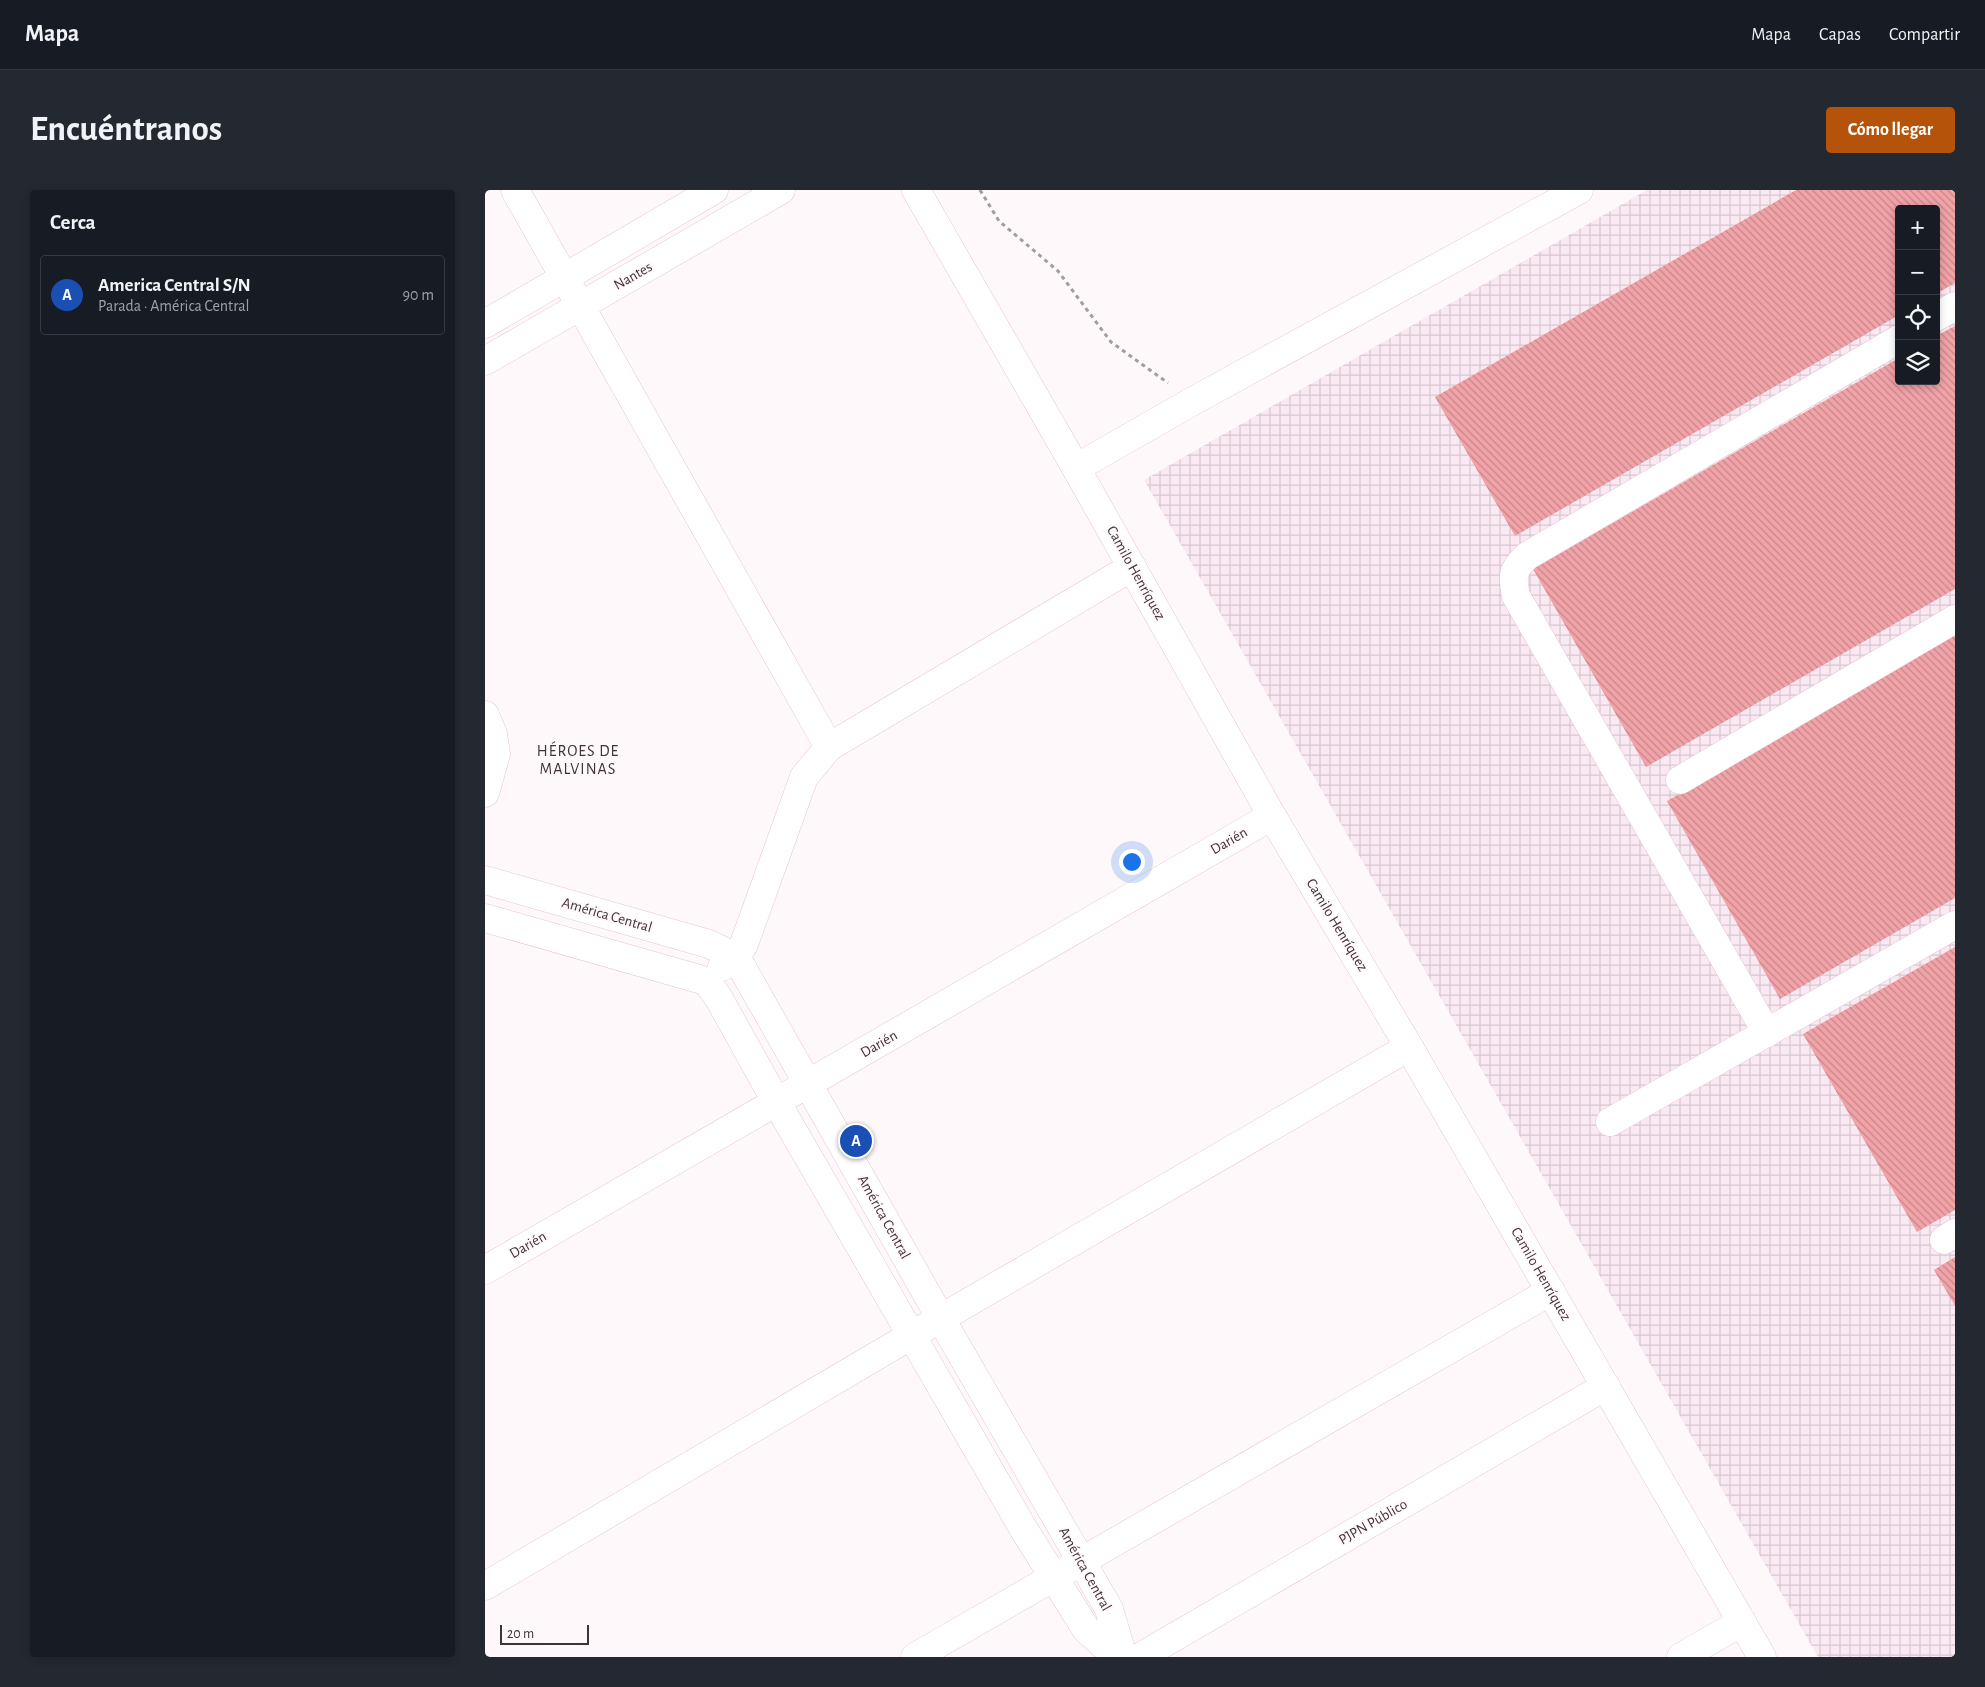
<!DOCTYPE html>
<html lang="es">
<head>
<meta charset="utf-8">
<style>
	:root { --surface:#171b24; --page:#242831; --text:#f1f3f6; --muted:#9ea1a6; --line:#363941; --accent:#b45309 }
	body { margin:0; font-family:"Alegreya Sans",sans-serif; background:var(--page); color:var(--text) }
	.controls { position:absolute; right:15px; top:15px; display:grid; overflow:hidden; border-radius:5px; box-shadow:0 2px 8px #0003 }
	.controls button { width:45px; height:45px; display:grid; place-items:center; padding:0; border:0; border-bottom:1px solid var(--line); background:var(--surface); color:var(--text); font:25px sans-serif }
	.scale { position:absolute; left:15px; bottom:12px; width:89px; box-sizing:border-box; padding-left:5px; border:2px solid #3f3239; border-top:0; font-size:14px; line-height:18px; white-space:nowrap; color:#3f3239; -webkit-text-stroke:4px #fff8fb; paint-order:stroke }
	.you { position:absolute; left:646px; top:671px; width:18px; height:18px; margin:-12px; border:4px solid #fff; border-radius:50%; background:#1a73e8; box-shadow:0 0 0 8px #1a73e833 }
	.badge { display:grid; place-items:center; width:32px; height:32px; border-radius:50%; background:var(--accent); color:#fff; font-size:16px; font-weight:700 }
	.pin { position:absolute; translate:-50% -50%; border:2px solid #fff; box-shadow:0 1px 5px #0006 }
	.list { margin:0; padding:0; list-style:none }
	h2 { display:flex; justify-content:space-between; align-items:center; height:65px; margin:0; padding:0 20px; font-size:21px }
	h2 small { font-size:16px; font-weight:400; color:var(--muted) }
	.list li { display:grid; grid-template-columns:32px 1fr auto; gap:15px; align-items:center; box-sizing:border-box; height:80px; margin:0 10px 10px; padding:0 10px; border:1px solid var(--line); border-radius:5px }
	.list b { display:block; font-size:19px; white-space:nowrap }
	.list p { margin:0; font-size:16px; white-space:nowrap; color:var(--muted) }
	.list em { font-size:16px; font-style:normal; color:var(--muted) }
	.icon { flex:none; width:28px; height:28px; fill:none; stroke:currentColor; stroke-width:2; stroke-linecap:round; stroke-linejoin:round }
	.map { position:relative; flex:none; width:1470px; height:1467px; overflow:hidden; border-radius:5px }
	header { display:flex; align-items:center; gap:30px; box-sizing:border-box; height:70px; padding:0 25px; background:var(--surface); border-bottom:1px solid var(--line) }
	header strong { font-size:24px }
	nav { display:flex; gap:28px; margin-inline-start:auto; font-size:18px }
	.intro { display:flex; align-items:center; justify-content:space-between; box-sizing:border-box; height:120px; padding:0 30px }
	h1 { margin:0; font-size:35px }
	.button { padding:12px 22px; border-radius:5px; background:var(--accent); color:#fff; font-size:18px; font-weight:700 }
	main { display:flex; gap:30px; padding:0 30px }
	aside { flex:1; background:var(--surface); border-radius:5px; box-shadow:0 2px 8px #0003 }
	.map>svg:first-child { display:block }
	.industrial { fill:url(#industrial-grid); fill-rule:evenodd }
	.building { fill:url(#building-back-hatch) }
	.lines { fill:none; stroke-linecap:round; stroke-linejoin:round }
	.minor-casing { stroke:#e7c5d7; stroke-width:29 }
	.path { stroke:#a59ba0; stroke-width:3; stroke-dasharray:4 4; stroke-linecap:butt }
	.minor { stroke:#fff; stroke-width:28 }
	.labels { text-anchor:middle; dominant-baseline:central; stroke-width:4; stroke-linejoin:round; paint-order:stroke }
	.street-label { font-size:15px; fill:#3f3239; stroke:#fff8fb }
	.neighbourhood-label { font-size:16px; letter-spacing:1px; fill:#3f3239; stroke:#fff8fb }
</style>
</head>
<body>
<header>
<strong>Mapa</strong>
<nav><a>Mapa</a><a>Capas</a><a>Compartir</a></nav>
</header>
<div class="intro"><h1>Encuéntranos</h1><a class="button">Cómo llegar</a></div>
<main>
<aside>
<h2>Cerca<small></small></h2>
<ul class="list">
<li><span class="badge" style="background:#1a4fb4">A</span><div><b>America Central S/N</b><p>Parada · América Central</p></div><em>90 m</em></li>
</ul>
</aside>
<div class="map">
<svg width="1470" height="1467" viewBox="0 0 1470 1467">
	<defs>
		<pattern id="industrial-grid" width="8" height="8" patternUnits="userSpaceOnUse" patternTransform="scale(1.25)"><rect width="8" height="8" fill="#fae9f2"/><path d="M0 4h8M4 0v8" fill="none" stroke="#d7c8d0"/></pattern>
		<pattern id="building-back-hatch" width="6" height="6" patternUnits="userSpaceOnUse" patternTransform="scale(1.25)"><rect width="6" height="6" fill="#f1a3a8"/><path d="M-1 5l2 2M0 0l6 6M5-1l2 2" fill="none" stroke="#c5858a"/></pattern>
	</defs>
	<rect width="100%" height="100%" fill="#fff8fb"/>
	<path class="industrial" d="M1162 0H1470V1467H1333L659 290ZM1414 19H1451V191H1414Z"/>
	<g class="building">
		<polygon points="1311,0 1470,0 1470,93 1451,104 1451,19 1414,19 1414,125 1030,346 950,207"/>
		<polygon points="1470,136 1470,399 1161,577 1048,379 1414,168 1414,191 1451,191 1451,146"/>
		<polygon points="1470,444 1470,708 1295,809 1182,611"/>
		<polygon points="1470,757 1470,1020 1432,1042 1318,844"/>
		<polygon points="1470,1067 1470,1116 1449,1080"/>
	</g>
	<g class="lines">
		<g class="minor-casing">
			<g id="minor">
				<polyline points="30,0 344,557"/>
				<polyline points="431,0 591,278 787,626 924,857 1277,1467"/>
				<polyline points="1451,127 1470,116"/>
				<polyline points="0,134 229,0"/>
				<polyline points="0,171 296,0"/>
				<polyline points="591,278 708,211 1094,0"/>
				<polyline points="0,525 8,544 11,564 0,603"/>
				<polyline points="1195,590 1470,429"/>
				<polyline points="0,690 224,754 251,767 456,1129 624,1419 638,1467"/>
				<polyline points="0,728 221,791 233,807 292,913 538,1338 601,1439 632,1467"/>
				<polyline points="237,777 251,767 259,754 319,587 344,557 647,377"/>
				<path d="M1282 843 1031 406C1027 386 1027 380 1042 366L1414 149"/>
				<polyline points="1125,932 1470,735"/>
				<polyline points="1459,1050 1470,1043"/>
				<polyline points="0,1080 787,626"/>
				<polyline points="0,1396 427,1145 924,857"/>
				<polyline points="430,1467 1066,1101"/>
				<polyline points="655,1467 1121,1196"/>
				<polyline points="1196,1467 1257,1432"/>
			</g>
		</g>
		<polyline class="path" points="495,0 514,31 573,81 626,152 683,193"/>
		<use href="#minor" class="minor"/>
	</g>
	<g class="labels">
		<g class="street-label">
			<text transform="translate(148 86) rotate(-30)">Nantes</text>
			<text transform="translate(651 383) rotate(61)">Camilo Henríquez</text>
			<text transform="translate(744 651) rotate(-30)">Darién</text>
			<text transform="translate(122 725) rotate(16)">América Central</text>
			<text transform="translate(852 735) rotate(59)">Camilo Henríquez</text>
			<text transform="translate(394 854) rotate(-30)">Darién</text>
			<text transform="translate(399 1027) rotate(61)">América Central</text>
			<text transform="translate(43 1055) rotate(-30)">Darién</text>
			<text transform="translate(1056 1084) rotate(60)">Camilo Henríquez</text>
			<text transform="translate(888 1332) rotate(-30)">PJPN Público</text>
			<text transform="translate(600 1379) rotate(61)">América Central</text>
		</g>
		<g class="neighbourhood-label">
			<text x="93" y="561">HÉROES DE<tspan x="93" dy="18">MALVINAS</tspan></text>
		</g>
	</g>
</svg>
<div class="controls">
<button>+</button>
<button>−</button>
<button><svg class="icon" aria-label="locate" viewBox="0 0 24 24"><circle cx="12" cy="12" r="6"/><path d="M12 2v4M12 18v4M2 12h4M18 12h4"/></svg></button>
<button><svg class="icon" aria-label="layers" viewBox="0 0 24 24"><path d="M12 4l9 5-9 5-9-5zM3 14l9 5 9-5"/></svg></button>
</div>
<div class="scale">20 m</div>
<div class="you"></div>
<div class="pin badge" style="left:371px;top:951px;background:#1a4fb4">A</div>
</div>
</main>
</body>
</html>
